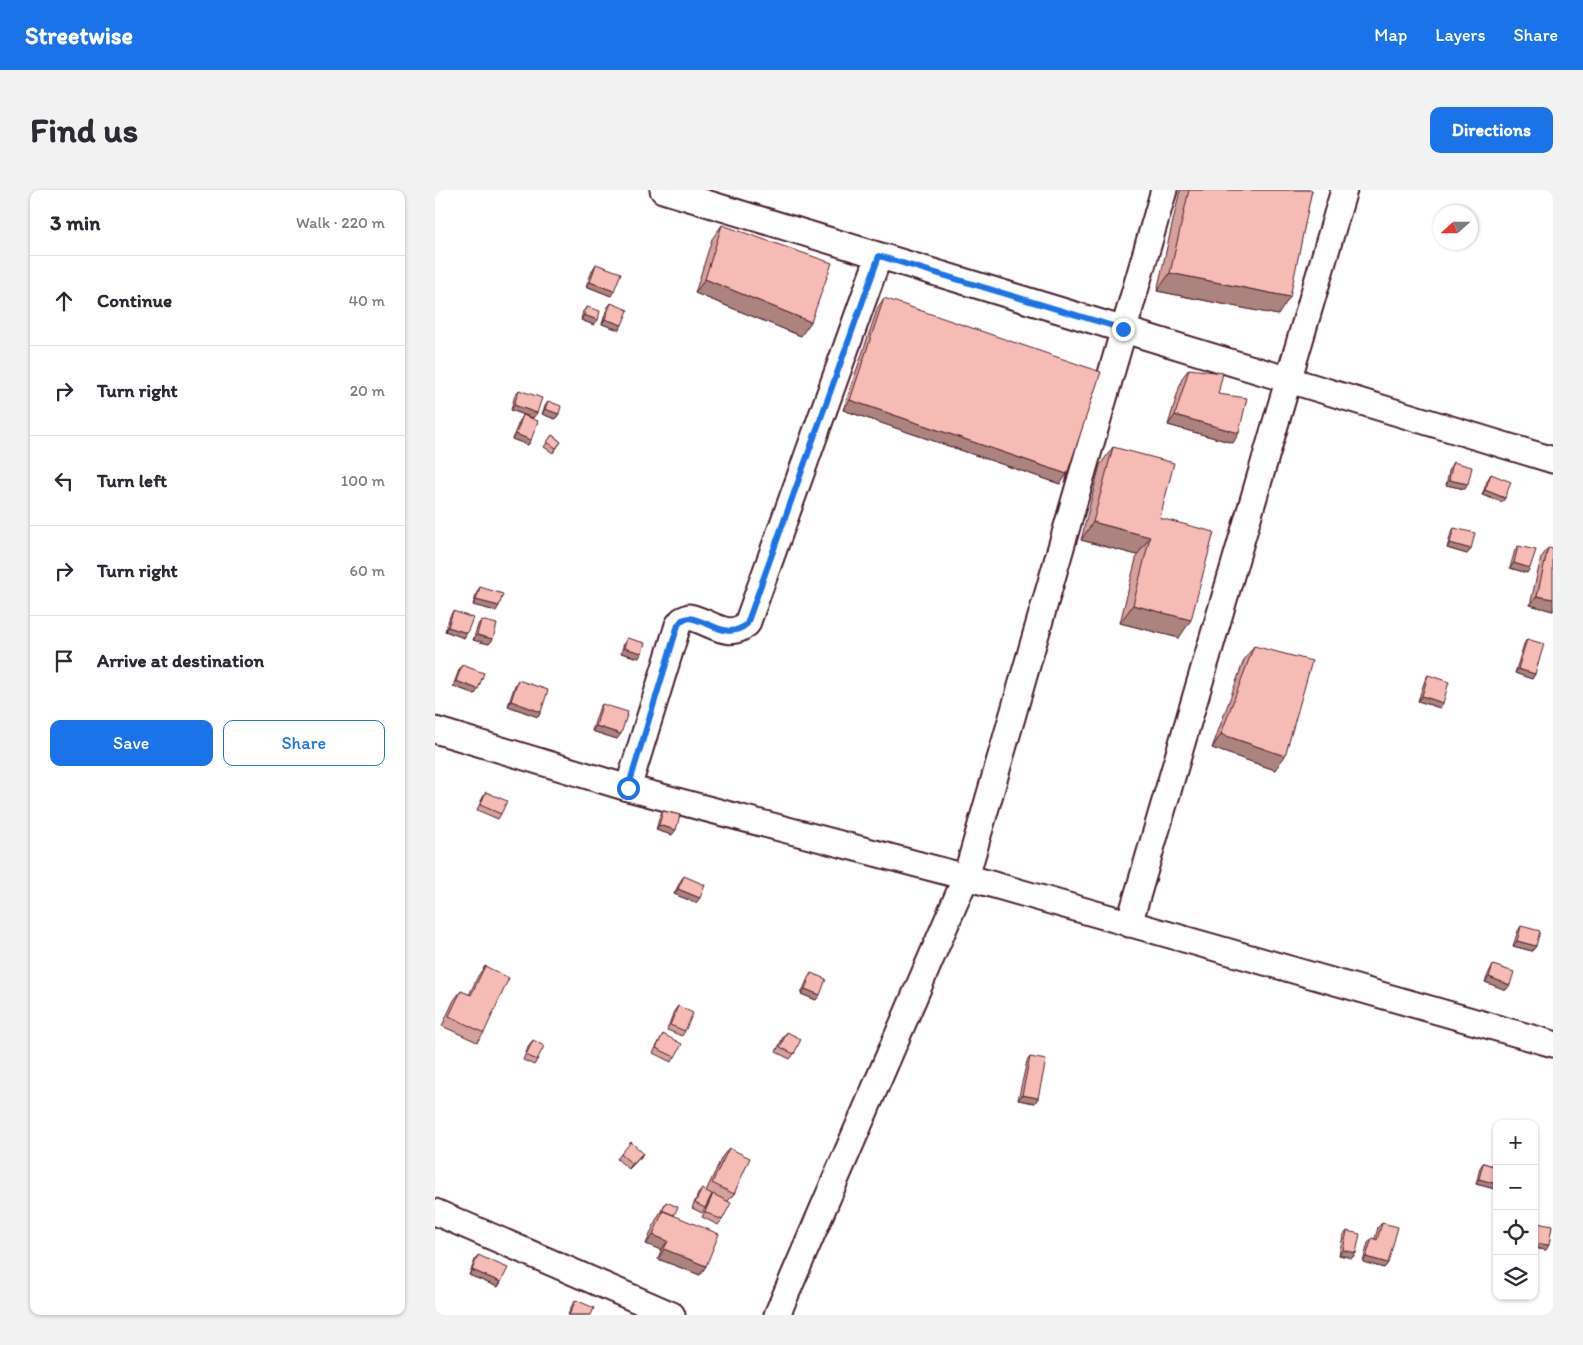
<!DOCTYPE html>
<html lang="en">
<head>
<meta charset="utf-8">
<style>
	:root { --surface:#fff; --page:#f2f2f3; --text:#2b2b33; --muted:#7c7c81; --line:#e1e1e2; --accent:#1a73e8 }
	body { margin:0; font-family:Itim,sans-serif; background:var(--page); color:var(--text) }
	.controls { position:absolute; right:15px; bottom:15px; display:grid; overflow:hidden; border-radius:10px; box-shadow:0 1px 4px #0004 }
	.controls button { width:45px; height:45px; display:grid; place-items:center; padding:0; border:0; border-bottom:1px solid var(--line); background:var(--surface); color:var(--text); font:25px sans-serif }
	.compass { position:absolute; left:998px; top:15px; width:45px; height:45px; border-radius:50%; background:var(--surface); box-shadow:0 1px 4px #0004; rotate:249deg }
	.stop { position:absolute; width:15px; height:15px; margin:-11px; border:4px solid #1a73e8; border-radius:50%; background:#fff }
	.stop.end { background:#1a73e8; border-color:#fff; box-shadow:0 1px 5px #0008 }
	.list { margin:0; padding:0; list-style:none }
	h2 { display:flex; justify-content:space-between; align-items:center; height:65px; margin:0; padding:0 20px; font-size:21px }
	h2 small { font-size:16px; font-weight:400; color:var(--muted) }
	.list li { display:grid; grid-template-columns:32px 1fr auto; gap:15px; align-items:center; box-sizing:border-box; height:90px; padding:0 20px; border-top:1px solid var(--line) }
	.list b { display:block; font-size:19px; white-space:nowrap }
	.list em { font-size:16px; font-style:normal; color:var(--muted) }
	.actions { display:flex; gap:10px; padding:15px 20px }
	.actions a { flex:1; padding:11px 0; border:1px solid var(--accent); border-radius:10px; text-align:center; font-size:18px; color:var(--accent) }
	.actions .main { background:var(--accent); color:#fff }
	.icon { flex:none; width:28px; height:28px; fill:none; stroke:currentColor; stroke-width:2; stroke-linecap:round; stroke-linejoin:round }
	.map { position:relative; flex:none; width:1118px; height:1125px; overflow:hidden; border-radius:10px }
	header { display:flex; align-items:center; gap:30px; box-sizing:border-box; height:70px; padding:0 25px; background:var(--accent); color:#fff }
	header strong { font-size:24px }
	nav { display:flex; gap:28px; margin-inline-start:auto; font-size:18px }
	.intro { display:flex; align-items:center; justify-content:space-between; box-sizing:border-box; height:120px; padding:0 30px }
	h1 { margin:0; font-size:35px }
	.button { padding:12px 22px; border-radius:10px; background:var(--accent); color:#fff; font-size:18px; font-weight:700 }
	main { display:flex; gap:30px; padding:0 30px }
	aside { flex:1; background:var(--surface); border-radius:10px; box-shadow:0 1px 4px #0004 }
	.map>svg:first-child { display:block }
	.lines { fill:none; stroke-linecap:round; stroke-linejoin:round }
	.street-casing { stroke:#4a1f2b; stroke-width:29 }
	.street { stroke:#fff; stroke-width:25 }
	.wall { fill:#d4a19c; stroke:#4a1f2b }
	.shaded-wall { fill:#ad837f; stroke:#4a1f2b }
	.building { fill:#f7bbb5; stroke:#4a1f2b }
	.route { stroke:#1a73e8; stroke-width:6 }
</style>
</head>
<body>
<header>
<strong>Streetwise</strong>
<nav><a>Map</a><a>Layers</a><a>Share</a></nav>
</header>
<div class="intro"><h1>Find us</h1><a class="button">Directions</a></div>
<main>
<aside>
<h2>3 min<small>Walk · 220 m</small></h2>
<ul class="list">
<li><svg class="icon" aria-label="ahead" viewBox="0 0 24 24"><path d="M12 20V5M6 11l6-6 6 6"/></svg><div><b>Continue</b></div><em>40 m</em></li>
<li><svg class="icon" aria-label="right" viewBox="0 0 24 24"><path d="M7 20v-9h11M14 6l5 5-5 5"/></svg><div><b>Turn right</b></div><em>20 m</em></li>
<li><svg class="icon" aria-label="left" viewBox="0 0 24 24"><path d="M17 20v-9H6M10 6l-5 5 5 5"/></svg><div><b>Turn left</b></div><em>100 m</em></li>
<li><svg class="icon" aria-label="right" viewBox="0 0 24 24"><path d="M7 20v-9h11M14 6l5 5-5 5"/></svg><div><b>Turn right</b></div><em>60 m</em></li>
<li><svg class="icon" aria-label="arrive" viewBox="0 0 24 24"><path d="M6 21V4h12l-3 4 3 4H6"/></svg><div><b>Arrive at destination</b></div></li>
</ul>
<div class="actions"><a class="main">Save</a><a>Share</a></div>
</aside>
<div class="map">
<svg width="1118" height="1125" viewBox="0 0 1118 1125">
	<rect width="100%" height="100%" fill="#fff"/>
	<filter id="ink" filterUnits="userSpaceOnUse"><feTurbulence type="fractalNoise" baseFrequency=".02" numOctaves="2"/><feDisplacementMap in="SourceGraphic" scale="10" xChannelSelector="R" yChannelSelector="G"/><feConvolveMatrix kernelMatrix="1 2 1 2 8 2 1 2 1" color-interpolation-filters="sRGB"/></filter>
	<g filter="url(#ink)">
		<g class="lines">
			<g class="street-casing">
				<g id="street">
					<polyline points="228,0 1118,270"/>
					<polyline points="0,540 193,598 531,687 1118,854"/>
					<path d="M193 598 243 435 247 430 254 427C275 431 293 451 312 434L444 66"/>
					<polyline points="694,734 909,0"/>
					<polyline points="0,1022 237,1125"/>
					<polyline points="342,1125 531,687 729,0"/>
				</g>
			</g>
			<use href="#street" class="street"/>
		</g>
		<g class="wall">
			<polygon points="745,0 877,0 843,125 722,101"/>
			<polygon points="287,35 366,146 260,103 277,49"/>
			<polygon points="161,74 176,106 151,96 158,79"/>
			<polygon points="449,108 632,284 625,294 408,220 443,117"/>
			<polygon points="176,113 184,140 167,134 172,118"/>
			<polygon points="152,117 159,135 146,130 148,121"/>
			<polygon points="754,179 783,204 798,253 733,235 747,188"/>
			<polygon points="84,200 98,228 76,220 80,205"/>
			<polygon points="113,211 124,224 120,229 107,224 110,216"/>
			<polygon points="88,225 96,250 93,255 77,249 85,230"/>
			<polygon points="117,245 126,252 118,263 109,257"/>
			<polygon points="678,257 725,328 744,448 685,433 702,365 646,350 665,275"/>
			<polygon points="1018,272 1030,299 1011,295 1015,277"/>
			<polygon points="1056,284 1070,308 1067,312 1047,305 1053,289"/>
			<polygon points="1019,338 1036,359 1032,364 1012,358 1016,343"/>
			<polygon points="1083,356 1092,383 1075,378 1080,360"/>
			<polygon points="1113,358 1118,421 1095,415 1106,368"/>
			<polygon points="45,397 61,421 38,415 42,402"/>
			<polygon points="18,421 32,443 29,448 10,441 15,426"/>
			<polygon points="46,430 58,449 54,454 38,450 43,435"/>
			<polygon points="192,448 207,463 204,468 186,463 189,453"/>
			<polygon points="1092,449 1100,484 1097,489 1080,483 1089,454"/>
			<polygon points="819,456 840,580 777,558 809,470"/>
			<polygon points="27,475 43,499 40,504 18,496 24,480"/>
			<polygon points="993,485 1008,513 1005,518 983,511 990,490"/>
			<polygon points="83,490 106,522 103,527 73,516 80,495"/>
			<polygon points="167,514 182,549 157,541 164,519"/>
			<polygon points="51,602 66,624 63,629 42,620 48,607"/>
			<polygon points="228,621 237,645 221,640 225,625"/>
			<polygon points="249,686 261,713 239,704 246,690"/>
			<polygon points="1086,736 1101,756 1097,761 1078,756 1083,741"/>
			<polygon points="1058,775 1071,800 1050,792 1055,780"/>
			<polygon points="50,776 49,843 42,852 7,836 19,810 26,801 34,805 43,786"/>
			<polygon points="376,783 381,810 366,804 373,788"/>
			<polygon points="243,816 250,841 247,846 232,840 239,821"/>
			<polygon points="352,842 359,864 355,869 341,862 348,847"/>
			<polygon points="228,844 240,867 236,872 218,863"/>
			<polygon points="98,850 102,870 99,875 88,870 94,855"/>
			<polygon points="595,867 603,908 600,913 583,910 592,871"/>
			<polygon points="294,958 299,1004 293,1011 287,1030 283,1035 267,1027 277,1006 276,1006 270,1018 267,1023 257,1018 263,1004 267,999 271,1001 287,967"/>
			<polygon points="208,963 205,968 194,979 182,969 186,964"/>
			<polygon points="1048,973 1062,977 1062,996 1060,999 1041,994 1045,978"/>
			<polygon points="231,1012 239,1025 271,1076 265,1085 223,1069 226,1060 211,1054 221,1030"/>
			<polygon points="947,1033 953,1073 949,1078 928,1072 933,1053 937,1048 940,1049 943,1037"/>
			<polygon points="1102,1033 1111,1060 1099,1058 1099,1038"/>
			<polygon points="912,1041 921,1063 917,1068 904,1065 908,1046"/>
			<polygon points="43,1065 66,1092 63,1097 34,1085 40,1070"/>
			<polygon points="141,1110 156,1125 133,1125 137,1115"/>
		</g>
		<g class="shaded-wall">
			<polygon points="735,83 855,107 843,125 722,101"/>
			<polygon points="270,89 376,132 366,146 260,103"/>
			<polygon points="155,92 179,101 176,106 151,96"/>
			<polygon points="149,125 163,130 159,135 146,130"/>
			<polygon points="170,129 187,135 184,140 167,134"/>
			<polygon points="415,210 632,284 625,294 408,220"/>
			<polygon points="79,215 102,223 98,228 76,220"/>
			<polygon points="110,219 124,224 120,229 107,224"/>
			<polygon points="740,225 804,243 798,253 733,235"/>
			<polygon points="81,244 96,250 93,255 77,249"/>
			<polygon points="1014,290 1033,294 1030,299 1011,295"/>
			<polygon points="1050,300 1070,308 1067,312 1047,305"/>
			<polygon points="658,332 715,347 702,365 646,350"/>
			<polygon points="1015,353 1036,359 1032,364 1012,358"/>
			<polygon points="1079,373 1095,378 1092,383 1075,378"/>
			<polygon points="1102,406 1118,409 1118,421 1095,415"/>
			<polygon points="41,410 64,416 61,421 38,415"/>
			<polygon points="698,415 756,430 744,448 685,433"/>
			<polygon points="13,437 32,443 29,448 10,441"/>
			<polygon points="42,445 58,449 54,454 38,450"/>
			<polygon points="189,458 207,463 204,468 186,463"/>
			<polygon points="1083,479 1100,484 1097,489 1080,483"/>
			<polygon points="21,491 43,499 40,504 18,496"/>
			<polygon points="987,506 1008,513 1005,518 983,511"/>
			<polygon points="76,511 106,522 103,527 73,516"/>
			<polygon points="161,536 186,544 182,549 157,541"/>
			<polygon points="786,544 850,566 840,580 777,558"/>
			<polygon points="224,635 241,640 237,645 221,640"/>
			<polygon points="243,699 265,708 261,713 239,704"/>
			<polygon points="1082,751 1101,756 1097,761 1078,756"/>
			<polygon points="1054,787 1075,795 1071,800 1050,792"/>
			<polygon points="370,799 385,805 381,810 366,804"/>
			<polygon points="587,905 603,908 600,913 583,910"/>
			<polygon points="208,963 205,968 194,979 197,974"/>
			<polygon points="1044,989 1062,994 1062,996 1060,999 1041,994"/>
			<polygon points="218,1045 233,1051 226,1060 211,1054"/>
			<polygon points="1100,1053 1114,1055 1111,1060 1099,1058"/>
			<polygon points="229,1059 271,1076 265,1085 223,1069"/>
			<polygon points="908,1060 921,1063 917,1068 904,1065"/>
			<polygon points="931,1067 953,1073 949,1078 928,1072"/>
			<polygon points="37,1080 66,1092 63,1097 34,1085"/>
		</g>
		<g class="building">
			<polygon points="754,0 877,0 855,107 735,83"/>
			<polygon points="287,35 397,73 376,132 270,89"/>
			<polygon points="161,74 186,83 179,101 155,92"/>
			<polygon points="449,108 666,182 632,284 415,210"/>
			<polygon points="176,113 193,120 187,135 170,129"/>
			<polygon points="152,117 165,121 163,130 149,125"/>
			<polygon points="754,179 788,183 783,204 812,208 804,243 740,225"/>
			<polygon points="84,200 107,208 102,223 79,215"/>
			<polygon points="113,211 126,216 124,224 110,219"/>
			<polygon points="88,225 103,231 96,250 81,244"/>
			<polygon points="117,245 126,252 121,258 112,252"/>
			<polygon points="678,257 739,273 725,328 779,342 756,430 698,415 715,347 658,332"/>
			<polygon points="1018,272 1037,277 1033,294 1014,290"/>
			<polygon points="1056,284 1076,292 1070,308 1050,300"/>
			<polygon points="1019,338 1040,343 1036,359 1015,353"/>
			<polygon points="1083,356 1101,360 1095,378 1079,373"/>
			<polygon points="1113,358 1118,359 1118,409 1102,406"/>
			<polygon points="45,397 68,404 64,416 41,410"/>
			<polygon points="18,421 38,428 32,443 13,437"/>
			<polygon points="46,430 62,434 58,449 42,445"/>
			<polygon points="192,448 210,453 207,463 189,458"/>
			<polygon points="1092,449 1109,454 1100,484 1083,479"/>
			<polygon points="819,456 877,471 850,566 786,544"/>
			<polygon points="27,475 49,483 43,499 21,491"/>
			<polygon points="993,485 1014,492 1008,513 987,506"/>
			<polygon points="83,490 113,500 106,522 76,511"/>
			<polygon points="167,514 193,522 186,544 161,536"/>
			<polygon points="51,602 72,611 66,624 45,615"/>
			<polygon points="228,621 245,625 241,640 224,635"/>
			<polygon points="249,686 270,695 265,708 243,699"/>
			<polygon points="1086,736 1105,741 1101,756 1082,751"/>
			<polygon points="1058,775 1079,782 1075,795 1054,787"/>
			<polygon points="50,776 74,788 49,843 14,826 26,801 36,805"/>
			<polygon points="376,783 391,789 385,805 370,799"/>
			<polygon points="243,816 258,823 250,841 235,835"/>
			<polygon points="352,842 366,849 359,864 345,857"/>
			<polygon points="228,844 247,854 240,867 221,858"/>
			<polygon points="98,850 109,856 102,870 91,865"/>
			<polygon points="595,867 611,870 603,908 587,905"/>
			<polygon points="196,952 208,963 197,974 186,964"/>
			<polygon points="294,958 315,968 299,1004 277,993"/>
			<polygon points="1048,973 1062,977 1062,994 1044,989"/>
			<polygon points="267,999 277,1004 270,1018 260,1013"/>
			<polygon points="278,1004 296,1013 287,1030 270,1022"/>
			<polygon points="231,1012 243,1017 239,1025 227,1020"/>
			<polygon points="228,1021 284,1044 271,1076 229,1059 233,1051 218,1045"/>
			<polygon points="947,1033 963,1037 953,1073 931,1067 937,1048 942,1050"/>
			<polygon points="1102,1033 1117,1036 1114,1055 1100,1053"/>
			<polygon points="912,1041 925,1044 921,1063 908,1060"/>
			<polygon points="43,1065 73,1078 66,1092 37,1080"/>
			<polygon points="141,1110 159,1118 156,1125 134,1125"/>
		</g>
	</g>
	<g class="lines" filter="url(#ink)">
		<path class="route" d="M193 598 243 435 247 430 254 428C275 431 292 451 312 434L444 66 688 139"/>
	</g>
</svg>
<div class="controls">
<button>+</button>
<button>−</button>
<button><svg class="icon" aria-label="locate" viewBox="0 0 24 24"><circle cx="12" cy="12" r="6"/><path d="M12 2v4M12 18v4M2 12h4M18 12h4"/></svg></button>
<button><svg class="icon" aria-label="layers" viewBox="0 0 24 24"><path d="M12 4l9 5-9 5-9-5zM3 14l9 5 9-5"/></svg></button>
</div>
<svg class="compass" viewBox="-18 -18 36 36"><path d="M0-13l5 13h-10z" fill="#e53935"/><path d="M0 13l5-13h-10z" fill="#7c7c81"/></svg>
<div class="stop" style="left:193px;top:598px"></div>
<div class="stop end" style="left:688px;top:139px"></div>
</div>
</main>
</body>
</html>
